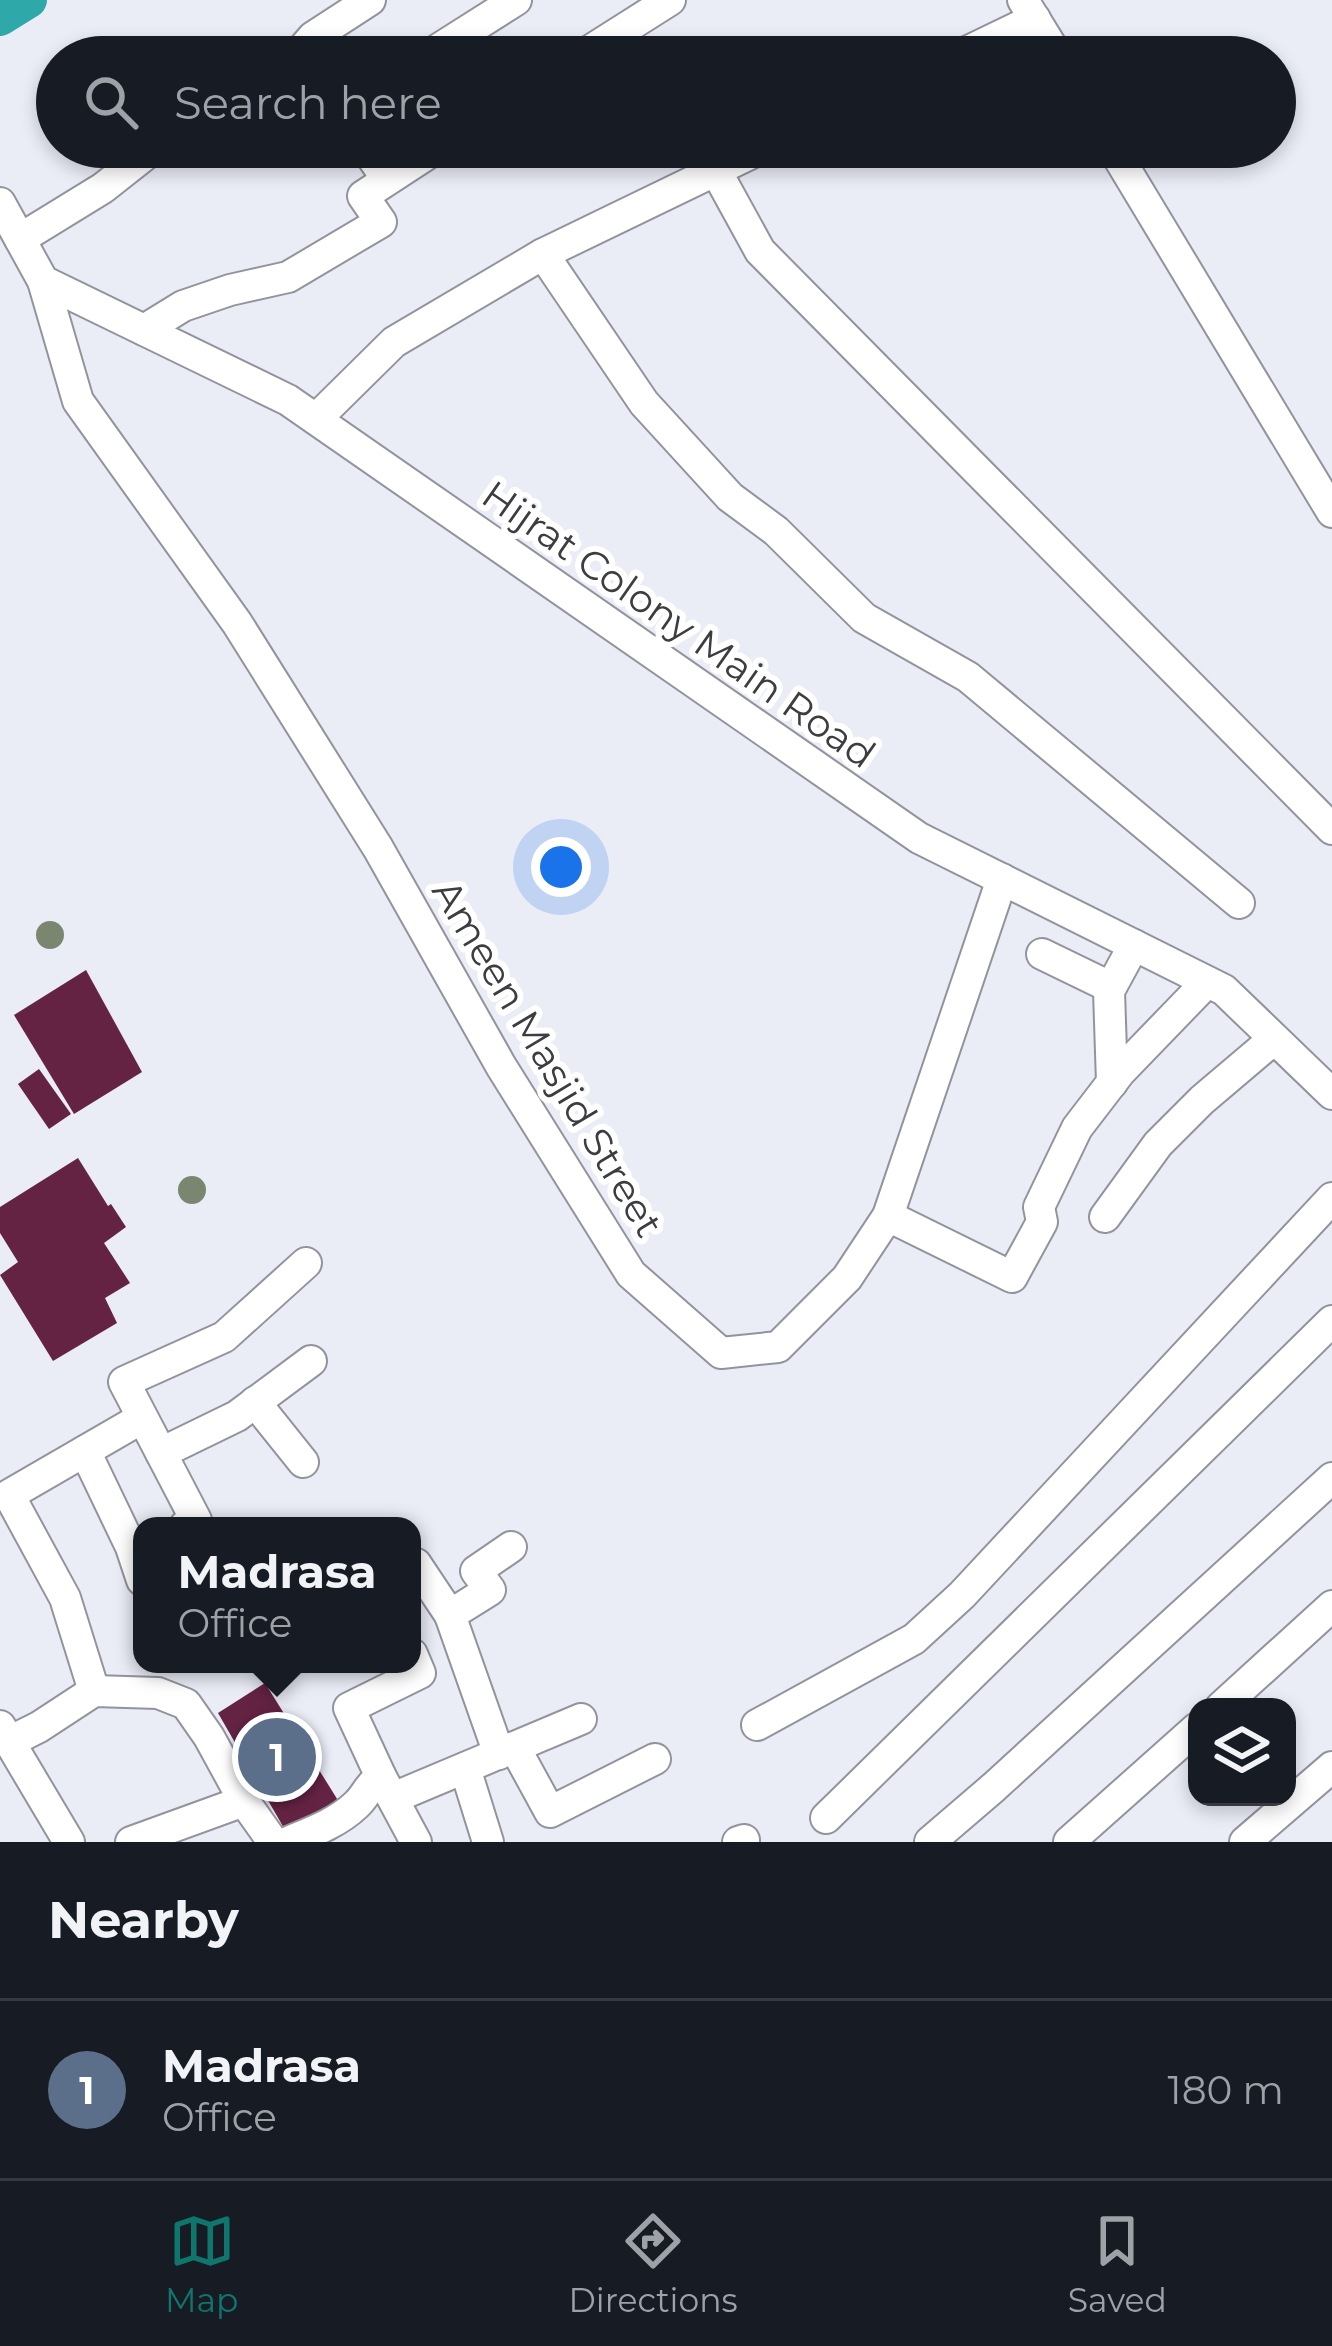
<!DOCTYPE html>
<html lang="en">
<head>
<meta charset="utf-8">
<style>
	:root { --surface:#171b24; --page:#20242c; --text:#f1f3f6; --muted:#9ea1a6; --line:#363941; --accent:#0f766e }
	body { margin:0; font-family:Montserrat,sans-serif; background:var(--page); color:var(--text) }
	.controls { position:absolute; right:36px; bottom:36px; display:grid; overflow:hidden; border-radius:24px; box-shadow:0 6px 18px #0003 }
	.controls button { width:108px; height:108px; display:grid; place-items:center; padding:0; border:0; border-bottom:3px solid var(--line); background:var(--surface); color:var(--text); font:60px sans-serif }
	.you { position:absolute; left:561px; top:867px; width:42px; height:42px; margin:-30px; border:9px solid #fff; border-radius:50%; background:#1a73e8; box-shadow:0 0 0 18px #1a73e833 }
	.badge { display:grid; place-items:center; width:78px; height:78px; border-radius:50%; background:var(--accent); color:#fff; font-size:39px; font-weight:700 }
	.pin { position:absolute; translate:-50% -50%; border:6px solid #fff; box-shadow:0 3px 12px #0006 }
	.popup { position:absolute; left:133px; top:1517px; width:288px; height:156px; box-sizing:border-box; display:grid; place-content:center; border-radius:24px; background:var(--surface); filter:drop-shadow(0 3px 9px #0005); font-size:39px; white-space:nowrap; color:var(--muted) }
	.popup b { font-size:45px; color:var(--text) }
	.popup::after { content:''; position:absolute; left:50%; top:100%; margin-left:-24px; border:24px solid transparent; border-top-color:var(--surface) }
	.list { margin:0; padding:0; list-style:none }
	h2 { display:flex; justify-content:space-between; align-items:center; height:156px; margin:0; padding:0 48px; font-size:51px }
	h2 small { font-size:39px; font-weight:400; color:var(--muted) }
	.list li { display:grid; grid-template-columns:78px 1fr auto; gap:36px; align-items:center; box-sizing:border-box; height:180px; padding:0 48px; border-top:3px solid var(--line) }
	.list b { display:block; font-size:45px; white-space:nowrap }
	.list p { margin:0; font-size:39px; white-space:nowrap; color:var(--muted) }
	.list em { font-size:39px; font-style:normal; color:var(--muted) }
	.icon { flex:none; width:66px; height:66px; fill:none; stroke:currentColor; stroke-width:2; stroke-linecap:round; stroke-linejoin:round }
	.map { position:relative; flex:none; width:1332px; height:1842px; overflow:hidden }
	.search { position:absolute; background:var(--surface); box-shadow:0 6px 18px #0003; left:36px; right:36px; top:36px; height:132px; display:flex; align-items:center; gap:30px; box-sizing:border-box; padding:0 42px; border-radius:66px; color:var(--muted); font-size:45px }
	.sheet { height:336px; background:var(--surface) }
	nav { display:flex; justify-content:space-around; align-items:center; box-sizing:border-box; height:168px; border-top:3px solid var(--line); background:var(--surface); font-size:33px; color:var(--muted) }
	nav a { display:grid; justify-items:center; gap:6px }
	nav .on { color:var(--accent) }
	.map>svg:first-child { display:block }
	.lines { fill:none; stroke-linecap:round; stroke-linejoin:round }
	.canal { stroke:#2ea8a9; stroke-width:36 }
	.building { fill:#652344 }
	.street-casing { stroke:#92939d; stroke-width:34 }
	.street { stroke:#fff; stroke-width:30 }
	.tree { fill:#7a866f }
	.labels { text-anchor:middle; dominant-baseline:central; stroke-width:12; stroke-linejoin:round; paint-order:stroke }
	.street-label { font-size:39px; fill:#3c3c41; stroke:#fff }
</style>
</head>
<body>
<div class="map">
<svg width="1332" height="1842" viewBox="0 0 1332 1842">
	<rect width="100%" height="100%" fill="#eaecf6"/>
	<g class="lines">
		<polyline class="canal" points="0,18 29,0"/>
	</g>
	<g class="building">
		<polygon points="86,970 142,1072 74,1114 14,1015"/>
		<polygon points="39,1069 71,1114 49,1129 18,1084"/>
		<polygon points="78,1158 108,1206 111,1204 126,1227 104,1243 130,1283 105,1298 117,1323 53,1361 0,1275 18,1262 0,1233 0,1207"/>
		<polygon points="265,1683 339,1802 285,1830 218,1713"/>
	</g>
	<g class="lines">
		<g class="street-casing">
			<g id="street">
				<polyline points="1023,0 1058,57"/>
				<polyline points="291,57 300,52 313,37 370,0"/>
				<polyline points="426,57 516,0"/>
				<polyline points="580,57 670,0"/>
				<polyline points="956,57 1035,19"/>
				<polyline points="365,147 387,179"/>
				<polyline points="1112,147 1332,512"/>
				<polyline points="715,169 760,251 1332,829"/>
				<polyline points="0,203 43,281 288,400 919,838 1224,990 1332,1094"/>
				<polyline points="20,239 103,188 155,147"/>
				<polyline points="543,254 644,403 730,497 776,531 864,618 968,677 1239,903"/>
				<polyline points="43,281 78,401 237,623 378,848 501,1066 631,1274 721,1353 778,1347 847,1278 888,1216 1002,879"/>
				<polyline points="144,330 183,306 230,290 288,277 381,222 363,196 438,147"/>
				<polyline points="316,419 394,342 543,254 764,147"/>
				<polyline points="1042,954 1110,987"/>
				<polyline points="1112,1083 1109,991 1134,945"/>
				<polyline points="888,1216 1012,1277 1042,1222 1039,1207 1077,1128 1120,1072 1207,982"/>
				<polyline points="1105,1217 1158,1144 1202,1100 1274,1039"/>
				<polyline points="255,1402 303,1462"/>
				<polyline points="85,1451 131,1547 142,1580"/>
				<polyline points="161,1453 237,1416 311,1361"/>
				<polyline points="185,1526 196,1520 124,1382 224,1337 306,1263"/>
				<polyline points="416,1564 450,1615"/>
				<polyline points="412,1654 420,1673 349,1708 381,1777 416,1842"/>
				<polyline points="94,1691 65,1598 9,1495 142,1418"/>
				<polyline points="1221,1707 1332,1606"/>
				<polyline points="757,1725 914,1639 962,1595 1332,1198"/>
				<polyline points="0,1726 69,1842"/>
				<polyline points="9,1742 39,1727 94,1691 158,1693 186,1704 209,1737 244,1801 273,1842"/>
				<polyline points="515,1748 550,1812 655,1759"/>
				<polyline points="499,1754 450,1615 490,1590 476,1571 511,1547"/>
				<polyline points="465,1768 488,1842"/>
				<polyline points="393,1798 581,1719"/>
				<polyline points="826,1818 1332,1321"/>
				<polyline points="131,1842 244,1801"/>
				<path d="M288 1842C312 1832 337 1823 356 1805 367 1795 368 1785 381 1777"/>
				<polyline points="738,1842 744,1840"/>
				<polyline points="930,1842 994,1787 1332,1478"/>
				<polyline points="1069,1842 1197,1728"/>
				<polyline points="1245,1842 1332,1767"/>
			</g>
		</g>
		<use href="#street" class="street"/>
	</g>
	<g class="tree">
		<circle cx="50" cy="935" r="14"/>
		<circle cx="192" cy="1190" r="14"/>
	</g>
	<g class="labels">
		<g class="street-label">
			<text transform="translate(679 624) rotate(35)">Hijrat Colony Main Road</text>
			<text transform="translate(548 1058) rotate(59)">Ameen Masjid Street</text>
		</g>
	</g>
</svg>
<div class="controls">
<button><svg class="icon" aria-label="layers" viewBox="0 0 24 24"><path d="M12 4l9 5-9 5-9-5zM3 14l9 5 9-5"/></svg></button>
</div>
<div class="you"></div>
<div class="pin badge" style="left:277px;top:1757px;background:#5c6f8a">1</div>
<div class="popup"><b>Madrasa</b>Office</div>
<div class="search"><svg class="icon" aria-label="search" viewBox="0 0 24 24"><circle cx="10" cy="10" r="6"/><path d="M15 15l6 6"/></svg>Search here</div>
</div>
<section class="sheet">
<h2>Nearby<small></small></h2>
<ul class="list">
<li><span class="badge" style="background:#5c6f8a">1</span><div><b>Madrasa</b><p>Office</p></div><em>180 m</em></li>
</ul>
</section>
<nav>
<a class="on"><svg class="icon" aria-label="map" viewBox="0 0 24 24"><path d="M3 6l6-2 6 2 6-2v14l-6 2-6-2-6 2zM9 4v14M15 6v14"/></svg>Map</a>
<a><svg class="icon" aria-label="directions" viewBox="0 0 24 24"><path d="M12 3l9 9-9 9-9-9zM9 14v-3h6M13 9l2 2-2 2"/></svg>Directions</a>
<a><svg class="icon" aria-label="saved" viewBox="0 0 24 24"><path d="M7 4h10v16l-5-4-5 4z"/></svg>Saved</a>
</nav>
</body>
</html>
